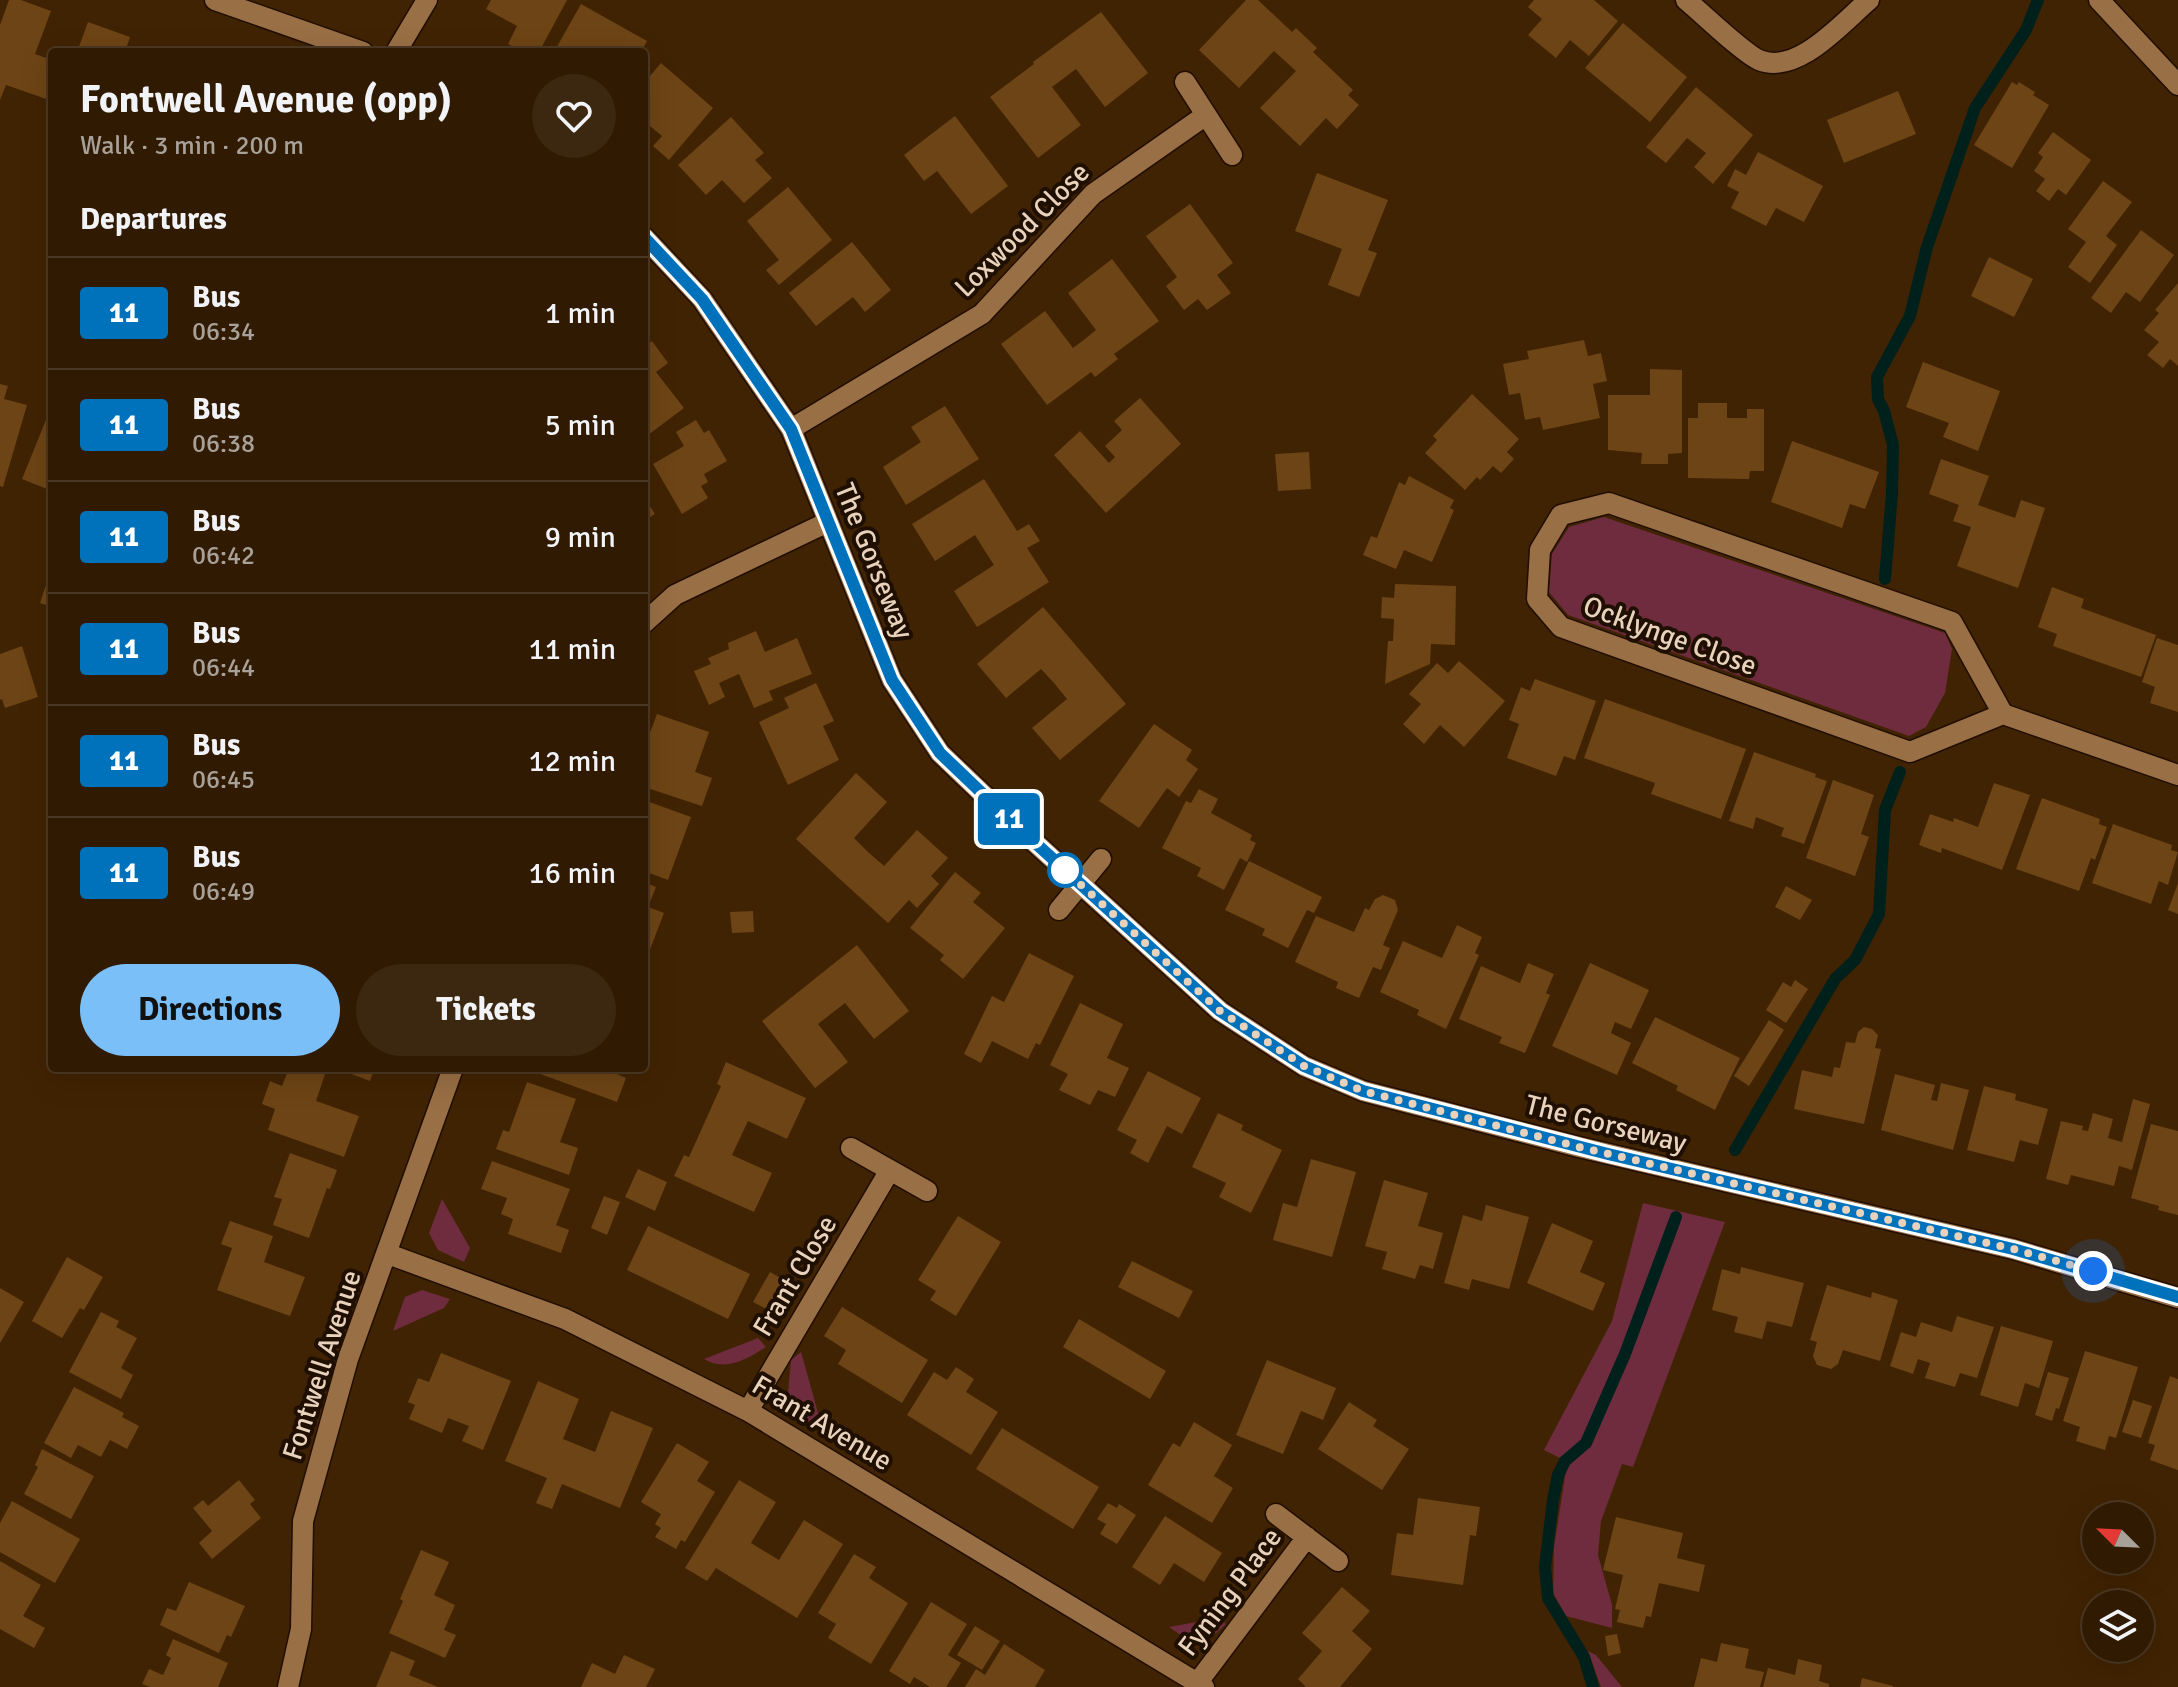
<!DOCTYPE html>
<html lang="en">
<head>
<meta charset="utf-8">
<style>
	:root { --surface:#301a02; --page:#3c2711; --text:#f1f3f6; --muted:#a8a199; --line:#4b3824; --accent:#7abff8 }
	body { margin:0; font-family:Signika,sans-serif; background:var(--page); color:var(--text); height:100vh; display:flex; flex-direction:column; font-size:30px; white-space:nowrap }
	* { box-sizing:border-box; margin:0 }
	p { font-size:26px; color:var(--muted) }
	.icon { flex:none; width:44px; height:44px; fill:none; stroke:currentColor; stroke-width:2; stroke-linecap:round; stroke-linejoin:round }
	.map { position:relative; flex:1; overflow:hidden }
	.sheet { position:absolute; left:48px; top:48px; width:600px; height:1024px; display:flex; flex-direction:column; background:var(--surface); border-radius:8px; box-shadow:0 8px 32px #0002,0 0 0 2px var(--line) }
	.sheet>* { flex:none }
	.badge { padding:0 16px; border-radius:6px; font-size:28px; line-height:52px }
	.needle { width:52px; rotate:294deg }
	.fabs { position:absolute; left:2082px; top:1502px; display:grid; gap:16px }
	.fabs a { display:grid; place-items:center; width:72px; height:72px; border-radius:50%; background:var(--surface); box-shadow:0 8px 32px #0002,0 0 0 2px var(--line); font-size:40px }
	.you { position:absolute; width:40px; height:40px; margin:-20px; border:6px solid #fff; border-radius:50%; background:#1a73e8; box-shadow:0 0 0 12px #1a73e833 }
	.map>.badge { position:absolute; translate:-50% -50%; box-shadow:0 0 0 4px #fff }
	h2 { padding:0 32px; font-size:30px; line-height:72px }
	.round { display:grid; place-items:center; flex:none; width:84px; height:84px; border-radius:42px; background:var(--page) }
	.headline { display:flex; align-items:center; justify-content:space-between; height:136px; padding:0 32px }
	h1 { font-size:38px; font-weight:700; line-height:60px }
	.primary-button { display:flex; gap:16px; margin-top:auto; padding:16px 32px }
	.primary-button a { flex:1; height:92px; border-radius:48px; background:var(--accent); color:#111; font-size:32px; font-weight:700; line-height:92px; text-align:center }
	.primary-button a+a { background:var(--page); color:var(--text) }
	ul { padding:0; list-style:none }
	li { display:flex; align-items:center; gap:24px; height:112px; padding:0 32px; border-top:2px solid var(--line) }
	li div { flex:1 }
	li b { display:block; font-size:30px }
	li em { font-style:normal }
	li .badge { min-width:88px; font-weight:700; text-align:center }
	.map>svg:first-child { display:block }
</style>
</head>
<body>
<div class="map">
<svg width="2178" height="1687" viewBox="0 0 2178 1687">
	<rect width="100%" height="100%" fill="#402302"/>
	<path fill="#6f2c3f" d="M1604 517 1945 633 1952 649 1945 693 1926 727 1909 736 1568 615 1549 592 1552 554 1569 527Z
		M442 1199 470 1248 464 1262 438 1250 429 1233Z
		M1643 1203 1725 1222 1633 1467 1622 1464 1601 1521 1598 1555 1612 1605V1628L1566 1616 1553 1593 1554 1547 1566 1470 1570 1463 1544 1450 1612 1321Z
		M422 1290 450 1299 444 1308 393 1331 405 1297Z
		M758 1338 766 1347C747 1359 726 1372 704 1359Z
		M801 1352 822 1427 801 1423 788 1393 791 1360Z
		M1218 1618 1226 1624 1213 1636 1194 1644 1169 1627Z
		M1588 1651 1596 1655 1622 1687H1601Z"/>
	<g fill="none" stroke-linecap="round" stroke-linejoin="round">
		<path stroke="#00201c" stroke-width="12" d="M1885 579 1892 493 1893 445 1884 411 1878 399 1877 377 1910 316 1927 247 1975 108 2026 30 2038 0
			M1735 1150 1835 979 1855 960 1879 914 1885 810 1900 772
			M1593 1687 1584 1657 1548 1598 1545 1567 1553 1500 1558 1475 1565 1461 1586 1443 1625 1354 1676 1217"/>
	</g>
	<path fill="#6d4415" d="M9 0H21L51 11 35 54 52 60V101L6 85 0 100V25Z
		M491 0H567L539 52H515L517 49 508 44 517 26 486 9Z
		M1246 0H1258L1292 32 1296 28 1317 48 1313 52 1353 90 1348 95 1359 105 1337 129 1326 118 1300 146 1260 108 1296 71 1274 51 1239 88 1199 50Z
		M1534 0H1594L1618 21 1589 56 1570 40 1556 58 1528 35 1542 19 1528 7Z
		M581 4 647 41 641 52H554Z
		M1101 12 1148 73 1105 107 1076 69 1052 87 1081 125 1038 158 990 97 1034 64 1033 62Z
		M88 22 130 37 125 52H77Z
		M1623 23 1687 77 1650 122 1585 68Z
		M661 63 713 108 669 160 653 146 662 136 644 121V83Z
		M2012 82 2017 85 2019 82 2035 92 2033 95 2049 105 2012 168 1974 145Z
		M1696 87 1753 135 1713 184 1694 167 1706 153 1687 138 1666 163 1646 147Z
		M1898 91 1916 134 1844 163 1827 120Z
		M955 116 1008 186 971 214 937 171 924 181 904 155Z
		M731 117 764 153 755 160 772 178 744 203 722 180 706 195 678 165Z
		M2053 132 2091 160 2066 195 2058 189 2049 201 2036 191 2045 179 2034 171 2043 157 2038 153Z
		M1758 152 1823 186 1804 222 1776 208 1766 226 1731 208 1739 192 1727 186 1735 169 1746 175Z
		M1317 173 1388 200 1368 250 1377 253 1359 297 1328 285 1342 249 1295 231Z
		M2103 181 2132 202 2106 236 2117 245 2090 283 2068 267 2086 242 2068 229Z
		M788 187 832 240 779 285 766 270 779 260 747 221Z
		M1190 204 1233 263 1217 275 1231 293 1207 310 1198 299 1184 310 1166 286 1177 277 1146 236Z
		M2141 230 2174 255 2140 302 2126 292 2111 313 2091 298Z
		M852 242 891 290 865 312 853 297 816 326 789 293Z
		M1989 257 2033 279 2014 317 1971 296Z
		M1112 259 1159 321 1114 354 1118 359 1095 377 1091 372 1047 405 1001 344 1045 311 1073 348 1085 339 1096 330 1068 293Z
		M2178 283V366L2170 359 2163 368 2147 355 2159 342 2144 330 2159 313 2155 310Z
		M1584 340 1588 356 1601 353 1607 381 1593 384 1600 418 1543 430 1540 417 1525 420 1520 393 1509 395 1503 364 1529 359 1527 351Z
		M652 341 668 363 656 372 684 408 644 438V347Z
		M1923 362 2000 391 1978 451 1943 437 1949 423 1906 407Z
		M1650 369 1682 370V453L1668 454V464H1641L1642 453 1608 450V395H1650Z
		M0 384 8 386 4 399 27 405 3 487 0 486Z
		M1472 394 1519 439 1507 452 1514 459 1501 473 1493 466 1480 480 1477 477 1465 490 1425 453 1437 440 1433 436Z
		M1140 398 1181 444 1106 513 1054 455 1080 431 1109 463 1115 457 1105 446 1122 430 1114 421Z
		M1698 403H1727V418H1747V409H1764V471H1750L1749 479 1688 478V418H1698Z
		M52 405V491L22 479Z
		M945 406 979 459 906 505 883 467 921 442 911 427Z
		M696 420 704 433 709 430 727 461 704 474 708 482 701 486 708 498 682 514 653 464 684 446 676 432Z
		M1792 441 1879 472 1865 509 1850 504 1842 528 1771 502Z
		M1309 452 1311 489 1278 491 1275 454Z
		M1941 459 1989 476 1978 505 2015 518 2021 500 2045 508 2018 588 1957 566 1971 527 1953 521 1959 505 1929 494Z
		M1409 476 1454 500 1450 508 1454 510 1432 562 1404 550 1396 569 1363 555 1371 536 1377 538 1399 482 1405 485Z
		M984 479 1017 531 1029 524 1040 541 1027 548 1049 582 977 627 954 591 994 565 985 551 975 535 935 561 912 524Z
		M644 497 655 514 644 521Z
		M51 570H52V607L40 603Z
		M1395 584 1456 586 1455 645 1431 644 1430 664 1385 684 1388 641H1393L1394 619 1381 618 1382 597 1394 598Z
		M2052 587 2084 599 2081 608 2156 635 2141 677 2053 646 2057 634 2038 627Z
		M1043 607 1126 704 1060 760 1032 728 1067 699 1054 683 1041 669 1006 698 977 664Z
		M756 631 765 652 797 638 812 674 769 691 773 700 754 708 739 674 719 683 725 697 709 705 694 671 711 664 708 658 729 649 728 643Z
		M2157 638 2178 645V712L2150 703 2155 687 2142 682Z
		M22 646 38 697 5 708 2 699 0 700V654Z
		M1459 661 1505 701 1464 747 1440 725 1424 744 1403 724 1421 704 1409 694 1437 663 1448 673Z
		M1535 679 1596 701 1575 760 1564 756 1556 776 1507 758 1519 724 1509 720 1521 687 1530 691Z
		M816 683 834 721 823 726 839 760 788 785 759 722 789 708 784 698Z
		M1605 699 1746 749 1721 819 1651 794 1655 783 1584 758Z
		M657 714 709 732 695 772 712 778 702 806 644 787V749Z
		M1154 724 1192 750 1186 760 1198 769 1179 797 1167 788 1139 828 1099 801Z
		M1754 752 1816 774 1815 777 1827 781 1804 844 1781 836 1784 828 1756 817 1753 829 1729 821Z
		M856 773 887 802 854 838 868 852 884 866 917 830 948 858 931 876 939 884 917 908 909 900 888 923 796 839Z
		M1833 780 1874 795 1861 834 1869 837 1855 876 1806 858Z
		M1994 783 2030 795 2002 870 1942 848 1941 853 1919 845 1930 814 1953 822 1954 818 1978 827Z
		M1199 789 1218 799 1211 813 1252 835 1250 840 1256 843 1247 862 1240 858 1224 890 1197 876 1201 868 1162 848 1186 801 1191 803Z
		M2042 798 2100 819 2099 824 2107 827 2095 860 2091 858 2079 891 2016 869Z
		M644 800 691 817 668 880 644 871Z
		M2113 824 2172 845 2171 850 2178 852 2168 885 2159 881 2151 904 2092 883Z
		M1249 861 1322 897 1314 913 1307 910 1288 948 1262 935 1265 929 1225 910Z
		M955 872 981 893 973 902 1005 928 963 979 940 960 944 955 910 928Z
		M644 882 656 887 648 907 664 913 644 965Z
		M2178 883V914L2168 910Z
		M1786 886 1812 900 1800 920 1775 907Z
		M1383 895 1395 900 1398 910 1383 945 1390 948 1381 970 1373 967 1359 998 1336 988 1338 982 1295 962 1316 916 1354 932 1365 908 1369 910 1375 899Z
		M753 911 754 932 732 933 730 912Z
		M1457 925 1482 937 1475 953 1479 955 1446 1029 1417 1015 1419 1010 1380 992 1403 941 1442 958Z
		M857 945 909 1011 874 1039 845 1003 818 1024 848 1062 815 1088 762 1021Z
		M1029 953 1074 976 1040 1045 1036 1043 1028 1059 992 1041 981 1063 964 1054 992 996 1004 1002Z
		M1528 963 1554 974 1546 993 1550 995 1525 1053 1499 1043 1502 1037 1459 1019 1481 966 1520 983Z
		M1590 963 1649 990 1631 1029 1615 1022 1611 1033 1631 1043 1617 1075 1552 1046Z
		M1795 980 1808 989 1786 1023 1766 1010 1783 982 1791 987Z
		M1080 1003 1123 1024 1107 1058 1129 1068 1115 1097 1098 1090 1090 1105 1059 1090 1068 1074 1050 1065Z
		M1655 1017 1740 1058 1715 1110 1676 1090 1678 1086 1632 1063Z
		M1769 1020 1784 1030 1749 1086 1734 1076Z
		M1864 1027 1872 1029 1878 1035 1875 1048 1881 1049 1864 1124 1794 1109 1802 1070 1832 1077 1834 1067 1840 1068 1846 1042 1855 1043 1858 1032Z
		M726 1062 806 1098 787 1139 748 1121 732 1155 772 1173 754 1212 674 1176 684 1155 689 1157 721 1086 717 1084Z
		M289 1068H327L316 1101 359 1116 344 1157 268 1130 275 1109 262 1104 270 1081 282 1086Z
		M336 1068H375L370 1081Z
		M524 1068H603L626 1078 617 1102Z
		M1148 1071 1201 1098 1182 1134 1167 1126 1148 1163 1130 1153 1137 1140 1117 1130Z
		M1895 1074 1935 1085 1931 1100 1937 1101 1941 1083 1969 1090 1953 1150 1881 1130Z
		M527 1082 576 1099 560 1142 578 1148 569 1175 496 1149 503 1130 509 1132Z
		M1984 1086 2016 1094 2015 1100 2048 1109 2038 1145 2020 1140 2014 1162 1967 1150Z
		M2133 1099 2150 1104 2132 1170 2119 1166 2114 1186 2071 1175 2068 1185 2046 1179 2061 1121 2083 1126 2082 1130 2088 1131 2093 1113 2113 1119 2108 1138 2122 1142Z
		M1218 1113 1243 1125 1241 1130 1282 1150 1251 1213 1219 1197 1226 1183 1192 1167Z
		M2151 1124 2178 1131V1215L2158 1210 2159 1206 2131 1198Z
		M290 1153 337 1170 330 1189 327 1188 309 1238 273 1225 282 1199 274 1197Z
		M1311 1159 1356 1172 1332 1257 1273 1240 1283 1203 1297 1207Z
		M492 1161 570 1189 556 1225 569 1230 561 1253 508 1234 513 1219 501 1214 507 1198 481 1189Z
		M638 1169 667 1182 655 1211 625 1197Z
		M1384 1180 1428 1193 1418 1226 1443 1233 1433 1269 1420 1265 1415 1279 1382 1269 1387 1252 1365 1246Z
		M604 1196 620 1202 607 1235 591 1228Z
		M1486 1205 1529 1217 1509 1289 1472 1279 1469 1290 1444 1283 1463 1215 1482 1221Z
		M958 1216 1001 1242 956 1316 930 1300 936 1291 918 1280Z
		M230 1221 273 1236 264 1262 305 1277 290 1316 217 1290 232 1248 221 1244Z
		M1552 1223 1593 1241 1580 1272 1605 1283 1593 1311 1527 1283Z
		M648 1226 750 1274 728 1319 627 1270Z
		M67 1257 103 1277 84 1310 80 1308 62 1338 32 1321Z
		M1132 1261 1193 1291 1179 1318 1118 1287Z
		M1741 1267 1804 1283 1792 1327 1767 1321 1762 1339 1734 1332 1738 1317 1712 1310 1722 1269 1740 1274Z
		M770 1272 786 1281 770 1311 753 1302Z
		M1827 1285 1871 1298 1872 1292 1898 1300 1880 1361 1843 1350 1838 1364 1831 1369 1817 1365 1813 1356 1817 1342 1810 1340Z
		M0 1288 24 1302 0 1343Z
		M842 1307 928 1360 902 1403 838 1364 846 1350 824 1336Z
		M101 1312 119 1321 116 1327 137 1338 121 1368 133 1375 121 1399 69 1372Z
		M1957 1316 1994 1327 1977 1378 1960 1373 1955 1387 1925 1378 1930 1363 1918 1359 1913 1374 1890 1366 1901 1332 1916 1337 1921 1322 1952 1332Z
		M1079 1319 1166 1371 1150 1399 1063 1347Z
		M2001 1326 2053 1341 2039 1388 2025 1383 2018 1407 1980 1395Z
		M2085 1351 2138 1367 2116 1438 2109 1436 2105 1450 2076 1441 2080 1427 2063 1421Z
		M441 1353 511 1381 483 1450 462 1441 469 1426 448 1418 442 1433 409 1419 415 1405 408 1402 418 1378 429 1382Z
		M1267 1360 1336 1388 1323 1420 1301 1411 1283 1454 1236 1435Z
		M956 1367 974 1379 966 1392 998 1412 971 1455 907 1415 934 1372 947 1380Z
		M2048 1372 2069 1378 2059 1409 2056 1408 2052 1421 2035 1415Z
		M2170 1376 2178 1379V1470L2150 1460 2155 1445 2148 1443Z
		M538 1381 579 1399 563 1439 595 1452 611 1411 653 1428 620 1508 562 1484 552 1509 536 1503 547 1478 505 1461Z
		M74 1387 124 1413 122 1417 139 1426 127 1449 110 1440 101 1457 78 1445 71 1458 44 1443Z
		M2133 1400 2152 1406 2141 1438 2122 1432Z
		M1349 1402 1377 1420 1373 1426 1409 1449 1382 1490 1318 1449Z
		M1194 1422 1232 1445 1214 1476 1233 1488 1212 1523 1148 1485 1173 1443 1180 1447Z
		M1002 1428 1099 1487 1073 1529 976 1469Z
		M677 1443 709 1462 697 1481 715 1492 685 1542 681 1540 676 1549 655 1537 661 1528 655 1524 661 1514 641 1502Z
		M42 1449 94 1476 71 1519 24 1494 38 1467 35 1465Z
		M239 1480 255 1500 250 1504 261 1518 212 1559 199 1543 212 1531 193 1508 203 1500 208 1506Z
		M739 1480 776 1502 751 1543 779 1560 804 1520 843 1544 797 1618 716 1568 707 1581 685 1568Z
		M1418 1498 1480 1507 1476 1536 1470 1535 1463 1585 1391 1575 1397 1533 1413 1535Z
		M12 1501 80 1539 55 1583 0 1552V1523Z
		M1108 1503 1117 1508 1119 1504 1136 1515 1117 1544 1100 1534 1106 1524 1097 1519Z
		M1165 1516 1222 1553 1204 1582 1174 1563 1160 1585 1132 1567Z
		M1616 1517 1683 1533 1677 1558 1705 1565 1699 1592 1659 1583 1651 1617 1646 1616 1643 1628 1617 1622 1620 1610 1615 1609 1623 1575 1603 1570Z
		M421 1550 449 1562 434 1595 455 1605 444 1630 456 1635 445 1658 389 1633 403 1601 400 1599Z
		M854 1554 876 1567 869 1578 908 1603 871 1664 828 1638 836 1624 818 1613Z
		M0 1561 41 1585 23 1616 45 1628 34 1648 0 1629Z
		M189 1582 245 1606 231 1637 227 1635 219 1653 160 1625 167 1608 176 1611Z
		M1342 1587 1370 1611 1352 1631 1372 1649 1340 1687H1306L1298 1679 1322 1651 1302 1633Z
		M931 1602 967 1624 948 1655 961 1663 946 1687H930L914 1677 910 1684 889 1671Z
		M975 1626 1000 1641 982 1670 957 1655Z
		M1617 1634 1621 1653 1608 1656 1605 1636Z
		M173 1639 228 1663 218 1687H150L142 1684 149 1669 163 1675 171 1658 166 1655Z
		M1721 1643 1749 1649 1745 1668 1764 1672 1760 1687H1694L1701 1658 1717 1662Z
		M1004 1644 1045 1670 1035 1687H965L976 1669 985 1675Z
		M391 1651 415 1661 409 1675 438 1687H376Z
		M624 1655 655 1669 646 1687H581L592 1663 615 1674Z
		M1798 1659 1822 1665 1819 1681 1829 1684V1687H1763L1768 1668 1795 1675Z
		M1862 1678 1893 1686V1687H1860Z"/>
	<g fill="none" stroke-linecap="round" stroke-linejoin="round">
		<g stroke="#210e00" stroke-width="23">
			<path id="minor" d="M215 0 363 52
				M1686 0C1702 13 1743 53 1759 60 1797 76 1842 23 1869 0
				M2099 0 2178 85
				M396 52 427 0
				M1185 82 1232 155
				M644 237 702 299 791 429 892 680 940 753 1010 820 1220 1011 1304 1066 1363 1091 1579 1147 2013 1249 2178 1298
				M791 429 982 314 1093 194 1206 115
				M644 623 675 595 828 522
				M2003 714 1910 752 1561 627 1537 599 1540 550 1561 515 1609 503 1952 622 2003 714 2178 775
				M1059 910 1101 859
				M851 1148 927 1191
				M388 1254 565 1319 748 1411 1204 1687
				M748 1411 890 1170
				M1276 1514 1338 1561
				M1198 1682 1307 1537
				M288 1687 301 1629 303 1521 348 1359 453 1068"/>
		</g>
		<use href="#minor" stroke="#996f45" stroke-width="20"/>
	</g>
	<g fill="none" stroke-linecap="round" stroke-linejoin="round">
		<g stroke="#fff" stroke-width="18">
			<path id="line" d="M644 237 702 299 791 429 892 680 940 753 1010 820 1220 1011 1304 1066 1363 1091 1608 1154 2013 1249 2178 1297"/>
		</g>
		<use href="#line" stroke="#0072bc" stroke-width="12"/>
		<path stroke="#e9d2bc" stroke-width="8" stroke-dasharray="0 14.4" d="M1065 870 1057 863 1220 1011 1304 1066 1363 1091 1579 1147 2013 1249 2093 1271"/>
	</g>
	<circle fill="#fff" stroke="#0072bc" stroke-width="4" cx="1065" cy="870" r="16"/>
	<g text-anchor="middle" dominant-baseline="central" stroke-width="8" stroke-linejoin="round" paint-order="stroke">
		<g font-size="28" fill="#e9d2bc" stroke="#1f0f01">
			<text transform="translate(1022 230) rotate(-45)">Loxwood Close</text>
			<text transform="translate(874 561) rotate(68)">The Gorseway</text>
			<text transform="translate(1670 636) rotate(20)">Ocklynge Close</text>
			<text transform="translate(1606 1124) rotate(14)">The Gorseway</text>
			<text transform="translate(795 1276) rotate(-59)">Frant Close</text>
			<text transform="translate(322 1365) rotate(-72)">Fontwell Avenue</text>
			<text transform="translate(822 1423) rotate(31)">Frant Avenue</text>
			<text transform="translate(1230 1592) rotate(-53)">Fyning Place</text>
		</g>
	</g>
</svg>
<div class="fabs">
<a><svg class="needle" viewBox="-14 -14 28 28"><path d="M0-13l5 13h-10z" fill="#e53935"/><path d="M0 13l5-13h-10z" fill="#a8a199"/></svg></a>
<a><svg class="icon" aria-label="layers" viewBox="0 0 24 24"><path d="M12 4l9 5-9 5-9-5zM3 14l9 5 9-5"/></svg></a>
</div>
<div class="you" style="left:2093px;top:1271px"></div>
<b class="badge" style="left:1009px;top:819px;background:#0072bc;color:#fff">11</b>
<section class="sheet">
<div class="headline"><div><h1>Fontwell Avenue (opp)</h1><p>Walk · 3 min · 200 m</p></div><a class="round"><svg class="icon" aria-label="heart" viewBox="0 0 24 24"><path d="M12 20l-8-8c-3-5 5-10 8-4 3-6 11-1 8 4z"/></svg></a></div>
<h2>Departures</h2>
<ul>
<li><span class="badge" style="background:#0072bc;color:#fff">11</span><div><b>Bus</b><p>06:34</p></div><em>1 min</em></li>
<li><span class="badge" style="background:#0072bc;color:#fff">11</span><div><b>Bus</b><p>06:38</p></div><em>5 min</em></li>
<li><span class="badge" style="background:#0072bc;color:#fff">11</span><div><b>Bus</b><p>06:42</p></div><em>9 min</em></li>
<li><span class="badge" style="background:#0072bc;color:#fff">11</span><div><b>Bus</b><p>06:44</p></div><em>11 min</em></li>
<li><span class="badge" style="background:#0072bc;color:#fff">11</span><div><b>Bus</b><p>06:45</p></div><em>12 min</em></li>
<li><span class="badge" style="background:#0072bc;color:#fff">11</span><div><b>Bus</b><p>06:49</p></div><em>16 min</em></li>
</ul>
<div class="primary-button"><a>Directions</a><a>Tickets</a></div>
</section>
</div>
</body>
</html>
